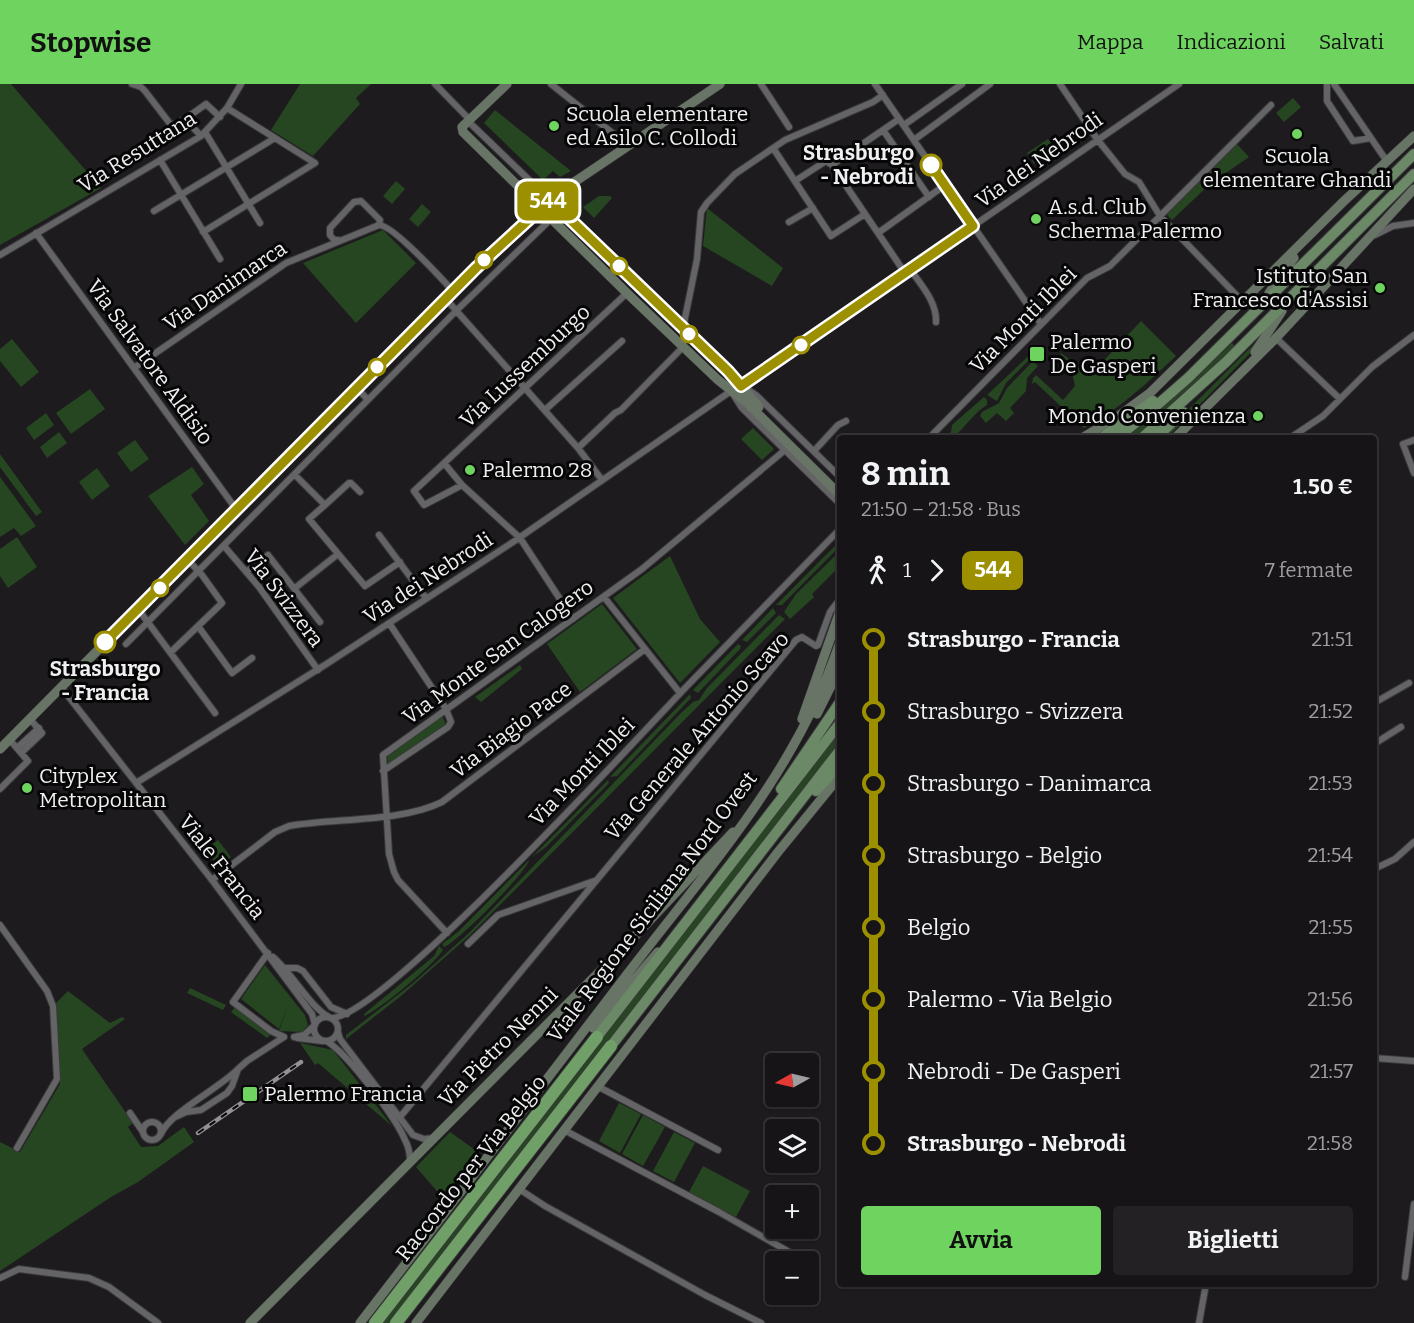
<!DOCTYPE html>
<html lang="it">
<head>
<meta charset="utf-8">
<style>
	:root { --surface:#161416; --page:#232123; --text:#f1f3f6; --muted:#9e9ea1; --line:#353335; --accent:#6fd35f }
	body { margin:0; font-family:Bitter,serif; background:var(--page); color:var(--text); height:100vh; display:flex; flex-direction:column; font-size:22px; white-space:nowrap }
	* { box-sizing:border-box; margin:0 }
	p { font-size:20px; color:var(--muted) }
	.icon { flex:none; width:33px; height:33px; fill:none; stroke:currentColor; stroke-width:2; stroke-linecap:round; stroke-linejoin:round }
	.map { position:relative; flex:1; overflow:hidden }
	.details { position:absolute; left:837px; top:351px; width:540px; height:852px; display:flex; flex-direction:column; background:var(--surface); border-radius:6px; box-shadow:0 2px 4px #0004,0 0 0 2px var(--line) }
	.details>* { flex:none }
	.badge { padding:0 12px; border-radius:9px; font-size:21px; line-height:39px }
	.needle { width:39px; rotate:262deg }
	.controls { position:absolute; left:765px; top:969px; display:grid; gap:12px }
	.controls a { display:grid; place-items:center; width:54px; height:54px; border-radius:6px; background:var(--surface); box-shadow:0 2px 4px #0004,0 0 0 2px var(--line); font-size:30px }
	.map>.badge { position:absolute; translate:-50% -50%; box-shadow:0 0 0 3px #fff }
	.legs { display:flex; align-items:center; gap:9px; height:66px; padding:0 24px; font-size:20px }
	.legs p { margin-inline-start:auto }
	.head { display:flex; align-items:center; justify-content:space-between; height:102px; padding:0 24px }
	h1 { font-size:33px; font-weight:700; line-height:45px }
	.action { display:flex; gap:12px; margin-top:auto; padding:12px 24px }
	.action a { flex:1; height:69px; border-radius:6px; background:var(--accent); color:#111; font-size:24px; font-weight:700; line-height:69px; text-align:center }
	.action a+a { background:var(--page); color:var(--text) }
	ul { padding:0 24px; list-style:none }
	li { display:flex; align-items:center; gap:21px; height:72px; font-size:22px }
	li i { display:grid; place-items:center; width:9px; height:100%; margin:0 8px; background:currentColor }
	li i::after { content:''; width:15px; height:15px; margin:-8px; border:4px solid; border-radius:50%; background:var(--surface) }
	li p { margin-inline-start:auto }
	li:first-child i { background:linear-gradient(#0000 50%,currentColor 0) }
	li:last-child i { background:linear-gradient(currentColor 50%,#0000 0) }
	header { display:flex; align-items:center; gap:36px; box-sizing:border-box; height:84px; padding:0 30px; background:var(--accent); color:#111 }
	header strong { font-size:28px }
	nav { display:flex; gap:33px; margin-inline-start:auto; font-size:21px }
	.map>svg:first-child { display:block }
</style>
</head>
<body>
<header>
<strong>Stopwise</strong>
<nav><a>Mappa</a><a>Indicazioni</a><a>Salvati</a></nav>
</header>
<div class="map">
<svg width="1414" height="1239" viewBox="0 0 1414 1239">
	<rect width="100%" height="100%" fill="#1d1b1e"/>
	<path fill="#264621" d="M0 0H11L101 104 0 161Z
		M300 0H371L356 14 360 20 313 72 271 46Z
		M1293 14 1301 23 1284 38 1276 29Z
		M495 26 571 87 560 93 553 87 543 96 484 39Z
		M1048 55 1055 65 1034 80 1027 69Z
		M1236 59 1249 73 1210 100 1172 136 1167 131 1169 127Z
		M396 97 405 105 392 120 383 112Z
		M599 112H610L612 114 594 134 583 123Z
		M422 120 431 128 418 143 409 135Z
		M707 124 783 184 772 202 703 162Z
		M383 146 416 179 356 239 303 179Z
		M1141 237 1176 272C1147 299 1120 325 1084 344L1035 298 1032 300 1033 294 1036 291 1063 316 1075 302 1071 285 1060 270 1061 269 1091 290Z
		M12 255 39 288 21 303 0 277V265Z
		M1258 256V261L1167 354H1160Z
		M1232 259 1235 262 1157 336 1134 354H1126L1178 310Z
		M1035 266 1039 270 1033 272 1006 299 997 317 987 311Z
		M1033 277 1038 282 1027 294 1026 307 1010 324 1014 329 1006 337 997 329 986 339 980 332 982 328 999 319 1007 304Z
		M90 305 105 325 71 350 56 329Z
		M984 313 987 316V321C976 327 964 344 953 354H944L951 348 952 341Z
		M46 329 54 341 34 356 26 344Z
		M753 344 774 365 762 376 741 355Z
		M59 348 67 359 47 374 40 363Z
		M135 356 149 375 131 388 117 369Z
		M0 370 42 428 36 432 0 383Z
		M192 383 204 400 191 411 209 437 185 461 148 412Z
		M97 384 110 402 92 416 79 398Z
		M0 393 36 442 21 452 14 444 0 453Z
		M17 453 37 483 8 504 0 492V465Z
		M840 457V462L782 521H776Z
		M840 467V482L812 510 814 513 790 535 784 528 796 510Z
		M670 472 700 535 720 558 680 599 613 514Z
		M602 520 637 565 580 608 547 560Z
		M773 524 776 529 747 558 742 556Z
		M779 531 785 535 469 852 401 912 346 955V951L413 899 470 848 682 628 693 618 699 616 707 604Z
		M738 560 741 562 740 565 698 609 693 606Z
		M520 581 522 585 481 618 475 613Z
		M690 610 691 614 617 692 610 693Z
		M442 632 446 640 388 681 387 671Z
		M840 648V658L391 1239H382Z
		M608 696 609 699 546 763 532 773Z
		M218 756 231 773 219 783 205 766Z
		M529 776C528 787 456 860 444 863L442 860 459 847Z
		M439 862 443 866C432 883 382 923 365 932L364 930 434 872Z
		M265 881 305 931 308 941 302 948 279 947 289 919 279 945 241 915Z
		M190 904 226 921 223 926 187 909Z
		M68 907 110 939 122 933 125 935 82 965 133 1039 128 1043 141 1063 158 1062 184 1043 194 1058 138 1098 111 1113 0 1187V1058L20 1068 60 1000 56 919Z
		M235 923 271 950 267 954 231 928Z
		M300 959 333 966 392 1042 318 979 315 981Z
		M619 1019 641 1030 620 1069 599 1057Z
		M643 1031 665 1043 643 1082 622 1070Z
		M450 1048 478 1068 443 1114 416 1083Z
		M674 1048 695 1059 674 1098 653 1087Z
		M703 1082 750 1107 736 1133 689 1108Z"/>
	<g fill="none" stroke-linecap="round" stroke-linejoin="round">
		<g stroke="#3a393b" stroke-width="8">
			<path id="street" d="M132 0 141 3 145 7 171 41 176 40 185 35
				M551 0 620 55 625 63
				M761 0 789 43
				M875 0 1041 240
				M1060 0 1097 55 1125 90 1139 98 1160 132 1243 218
				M1327 0V17L1353 57 1371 54
				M1334 0 1386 76
				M904 41 962 0
				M883 46 929 113
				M205 48 260 139
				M201 52 185 35 206 20 220 33
				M914 56 990 0
				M775 67 831 152 865 130
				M160 76 220 175
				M832 81 899 35
				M795 97 826 77 832 81 905 189
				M154 127 275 54
				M789 138 813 124
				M203 148 315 79 227 24
				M36 149 236 425
				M878 149 945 101
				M1375 151 1393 142 1414 139
				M338 156H334L330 151V144L354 118 361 117 380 136 379 141
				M0 171 201 52 227 24 241 0
				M910 185C921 201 937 218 936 238
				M445 214 578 364 602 396
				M683 244 697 175 701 128 707 119 735 90 785 56 873 18 883 11
				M1276 254 1340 315
				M134 284 286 179 379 141C393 141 441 194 453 207
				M741 302 1179 0
				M357 304 368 316
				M747 305 756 311 840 393
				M545 326 622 257
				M929 354 1087 194 1110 182 1271 21
				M1290 354 1323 332 1372 283 1414 251
				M1414 356 1403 360 1414 389
				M578 364 615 329 621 326 683 263
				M814 367 838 341 846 337
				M444 379 462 401
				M295 391 325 421 309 435 365 502 400 478
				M325 421 349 399H351L360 408
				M379 451 426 514
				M224 462 259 503 318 586
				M246 488 268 471 320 538
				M295 504 338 470
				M604 513 680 609
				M138 525 215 629
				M573 535 520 454 462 401 424 421 414 407 627 209
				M198 542 232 589 252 574
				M126 560 457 226 551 135 550 116 471 40 469 35 435 0
				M171 568 222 519 202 491 188 476
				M61 603 212 796 312 930 315 941 304 951 294 953
				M1374 619 1409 599
				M1374 660 1401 643
				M17 664 39 644
				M21 669 42 649 30 635
				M383 687 448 643 451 638 446 625 389 539
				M136 699 328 579 513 458 731 307 742 324 840 420
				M0 705 28 677 9 655
				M1374 785 1395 775 1414 758
				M212 796 275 748 289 742C335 734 402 738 442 718L645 565
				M0 841 47 907 53 922 57 995 17 1064
				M447 849 398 796 394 788 389 770 383 671 642 485 785 366
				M468 860 498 831 594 797
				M268 869 233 918 271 947 284 953
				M273 873C292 889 310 923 329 933
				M286 884H297L303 887 331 923 347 930
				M314 945a12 12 0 1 1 24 0a12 12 0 1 1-24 0Z
				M332 934C385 931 637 654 688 601 738 549 789 497 840 445
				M338 948 340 955 413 1051 424 1055 434 1054
				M297 954 322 957
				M328 958C348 971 395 1032 405 1056 409 1063 410 1070 410 1078
				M1374 974 1414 977
				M238 985 247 977 284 953
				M599 1003 718 1066
				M130 1029 143 1048
				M400 1033 796 556 802 553 816 562 818 561 830 528 840 515
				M143 1047a9 9 0 1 1 18 0a9 9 0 1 1-18 0Z
				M564 1046 719 1128 791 1169
				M161 1050C169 1029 220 1004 238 985L232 1002 227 1009 201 1026 186 1028 175 1033
				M519 1105 545 1122 705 1211 761 1239
				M1405 1193 1414 1120
				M0 1194 19 1185 89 1194 109 1203 158 1239
				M1199 1239 1206 1200"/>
		</g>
		<g stroke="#3a393b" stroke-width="10">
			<path id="secondary" d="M507 0 462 43 463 48 632 214 718 296 747 319 840 411
				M550 116 728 287 759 323
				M1269 209 1294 174
				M1255 268 1282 227
				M1082 354 1120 331 1150 309 1343 118 1414 52
				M1175 354 1276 254 1414 105
				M817 630 840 584
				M802 635 840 527
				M0 665 501 159 567 103 720 0
				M593 944 658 868
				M250 1239 637 850 733 748
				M360 1239C449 1124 537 1008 625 893 708 784 795 691 840 558
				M416 1239 778 768 840 692"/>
		</g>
		<g stroke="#3a393b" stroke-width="12">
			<path id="primary" d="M1101 354 1153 317
				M1117 354 1156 322 1188 294 1414 70
				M1142 354 1226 278 1414 90
				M1156 354 1183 328
				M781 705 840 618
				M816 707 840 680
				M597 953 840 639
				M611 962 840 666"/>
		</g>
		<g stroke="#3a393b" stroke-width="14">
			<path id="highway" d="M375 1239 597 953
				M396 1239 611 962"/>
		</g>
		<use href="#street" stroke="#646365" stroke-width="6"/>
		<use href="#secondary" stroke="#687566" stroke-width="9"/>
		<use href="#primary" stroke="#6b8867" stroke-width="10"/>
		<use href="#highway" stroke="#70a068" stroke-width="12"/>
		<g stroke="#929193" stroke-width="4.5">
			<path id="rail" d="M198 1049 301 978"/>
		</g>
		<use href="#rail" stroke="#070607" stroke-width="2" stroke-dasharray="7" stroke-linecap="butt"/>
	</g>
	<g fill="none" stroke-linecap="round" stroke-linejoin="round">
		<g stroke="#fff" stroke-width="14">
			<path id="line-1" d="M105 558 476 184 550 116 728 287 741 302 973 142 931 81"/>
		</g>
		<use href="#line-1" stroke="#9c8f00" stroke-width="9"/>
	</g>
	<g fill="#6fd35f" stroke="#070607" stroke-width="2">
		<circle cx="554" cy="42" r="6"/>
		<circle cx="1297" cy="50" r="6"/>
		<circle cx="1036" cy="135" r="6"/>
		<circle cx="1380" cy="204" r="6"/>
		<rect x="1029" y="262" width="16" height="16" rx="3"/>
		<circle cx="1258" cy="332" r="6"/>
		<circle cx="470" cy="386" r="6"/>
		<circle cx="27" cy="704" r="6"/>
		<rect x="242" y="1002" width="16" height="16" rx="3"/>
	</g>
	<g fill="#fff" stroke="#9c8f00" stroke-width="3">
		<circle cx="931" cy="81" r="10"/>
		<circle cx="484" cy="176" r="8"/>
		<circle cx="619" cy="182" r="8"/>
		<circle cx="689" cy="250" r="8"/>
		<circle cx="801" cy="261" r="8"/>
		<circle cx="377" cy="283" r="8"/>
		<circle cx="160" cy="504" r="8"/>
		<circle cx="105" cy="558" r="10"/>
	</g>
	<g text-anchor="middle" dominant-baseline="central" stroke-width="6" stroke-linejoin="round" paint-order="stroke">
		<g font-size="21" fill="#efeef0" stroke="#070607" text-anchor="start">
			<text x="566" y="30">Scuola elementare<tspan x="566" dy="24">ed Asilo C. Collodi</tspan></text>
			<text x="1297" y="72" text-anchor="middle">Scuola<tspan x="1297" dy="24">elementare Ghandi</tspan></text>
			<text x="1048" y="123">A.s.d. Club<tspan x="1048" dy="24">Scherma Palermo</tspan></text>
			<text x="1368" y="192" text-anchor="end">Istituto San<tspan x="1368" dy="24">Francesco d'Assisi</tspan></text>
			<text x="1050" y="258">Palermo<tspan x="1050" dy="24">De Gasperi</tspan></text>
			<text x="1246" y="332" text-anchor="end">Mondo Convenienza</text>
			<text x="482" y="386">Palermo 28</text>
			<text x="39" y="692">Cityplex<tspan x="39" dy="24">Metropolitan</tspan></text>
			<text x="264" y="1010">Palermo Francia</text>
		</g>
		<g font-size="21" fill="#efeef0" stroke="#070607">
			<text transform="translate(137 68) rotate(-32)">Via Resuttana</text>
			<text transform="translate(1039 76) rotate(-35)">Via dei Nebrodi</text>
			<text transform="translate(225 202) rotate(-34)">Via Danimarca</text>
			<text transform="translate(1023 236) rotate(-45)">Via Monti Iblei</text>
			<text transform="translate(150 278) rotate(54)">Via Salvatore Aldisio</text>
			<text transform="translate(525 282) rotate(-43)">Via Lussemburgo</text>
			<text transform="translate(428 494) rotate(-33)">Via dei Nebrodi</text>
			<text transform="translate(284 514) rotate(53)">Via Svizzera</text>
			<text transform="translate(498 568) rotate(-36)">Via Monte San Calogero</text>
			<text transform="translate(511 646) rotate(-37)">Via Biagio Pace</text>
			<text transform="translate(697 652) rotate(-49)">Via Generale Antonio Scavo</text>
			<text transform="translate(582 688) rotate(-46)">Via Monti Iblei</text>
			<text transform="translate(222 783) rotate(52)">Viale Francia</text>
			<text transform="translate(652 823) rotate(-53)">Viale Regione Siciliana Nord Ovest</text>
			<text transform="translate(498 963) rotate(-45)">Via Pietro Nenni</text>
			<text transform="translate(471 1084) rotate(-52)">Raccordo per Via Belgio</text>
		</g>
		<g font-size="21" font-weight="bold" fill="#efeef0" stroke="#070607" text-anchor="end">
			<text x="914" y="69">Strasburgo<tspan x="914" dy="24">- Nebrodi</tspan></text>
			<text x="105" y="585" text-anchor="middle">Strasburgo<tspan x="105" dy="24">- Francia</tspan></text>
		</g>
	</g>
</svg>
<div class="controls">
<a><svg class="needle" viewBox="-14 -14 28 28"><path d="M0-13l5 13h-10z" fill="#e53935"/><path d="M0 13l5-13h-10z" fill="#9e9ea1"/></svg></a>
<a><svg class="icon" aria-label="layers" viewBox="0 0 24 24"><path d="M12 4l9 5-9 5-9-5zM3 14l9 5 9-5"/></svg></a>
<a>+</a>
<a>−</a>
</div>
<b class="badge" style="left:548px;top:117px;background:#9c8f00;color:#fff">544</b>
<section class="details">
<div class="head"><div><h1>8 min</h1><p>21:50 – 21:58 · Bus</p></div><b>1.50 €</b></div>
<div class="legs"><svg class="icon" aria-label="walk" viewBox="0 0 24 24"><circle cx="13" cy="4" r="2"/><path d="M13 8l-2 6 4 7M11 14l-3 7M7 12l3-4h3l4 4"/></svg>1<svg class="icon" aria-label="forward" viewBox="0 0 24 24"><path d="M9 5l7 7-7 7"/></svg><b class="badge" style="background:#9c8f00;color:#fff">544</b><p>7 fermate</p></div>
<ul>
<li><i style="color:#9c8f00"></i><b>Strasburgo - Francia</b><p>21:51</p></li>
<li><i style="color:#9c8f00"></i><span>Strasburgo - Svizzera</span><p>21:52</p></li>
<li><i style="color:#9c8f00"></i><span>Strasburgo - Danimarca</span><p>21:53</p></li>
<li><i style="color:#9c8f00"></i><span>Strasburgo - Belgio</span><p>21:54</p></li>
<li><i style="color:#9c8f00"></i><span>Belgio</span><p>21:55</p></li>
<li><i style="color:#9c8f00"></i><span>Palermo - Via Belgio</span><p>21:56</p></li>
<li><i style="color:#9c8f00"></i><span>Nebrodi - De Gasperi</span><p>21:57</p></li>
<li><i style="color:#9c8f00"></i><b>Strasburgo - Nebrodi</b><p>21:58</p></li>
</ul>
<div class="action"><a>Avvia</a><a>Biglietti</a></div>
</section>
</div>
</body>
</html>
